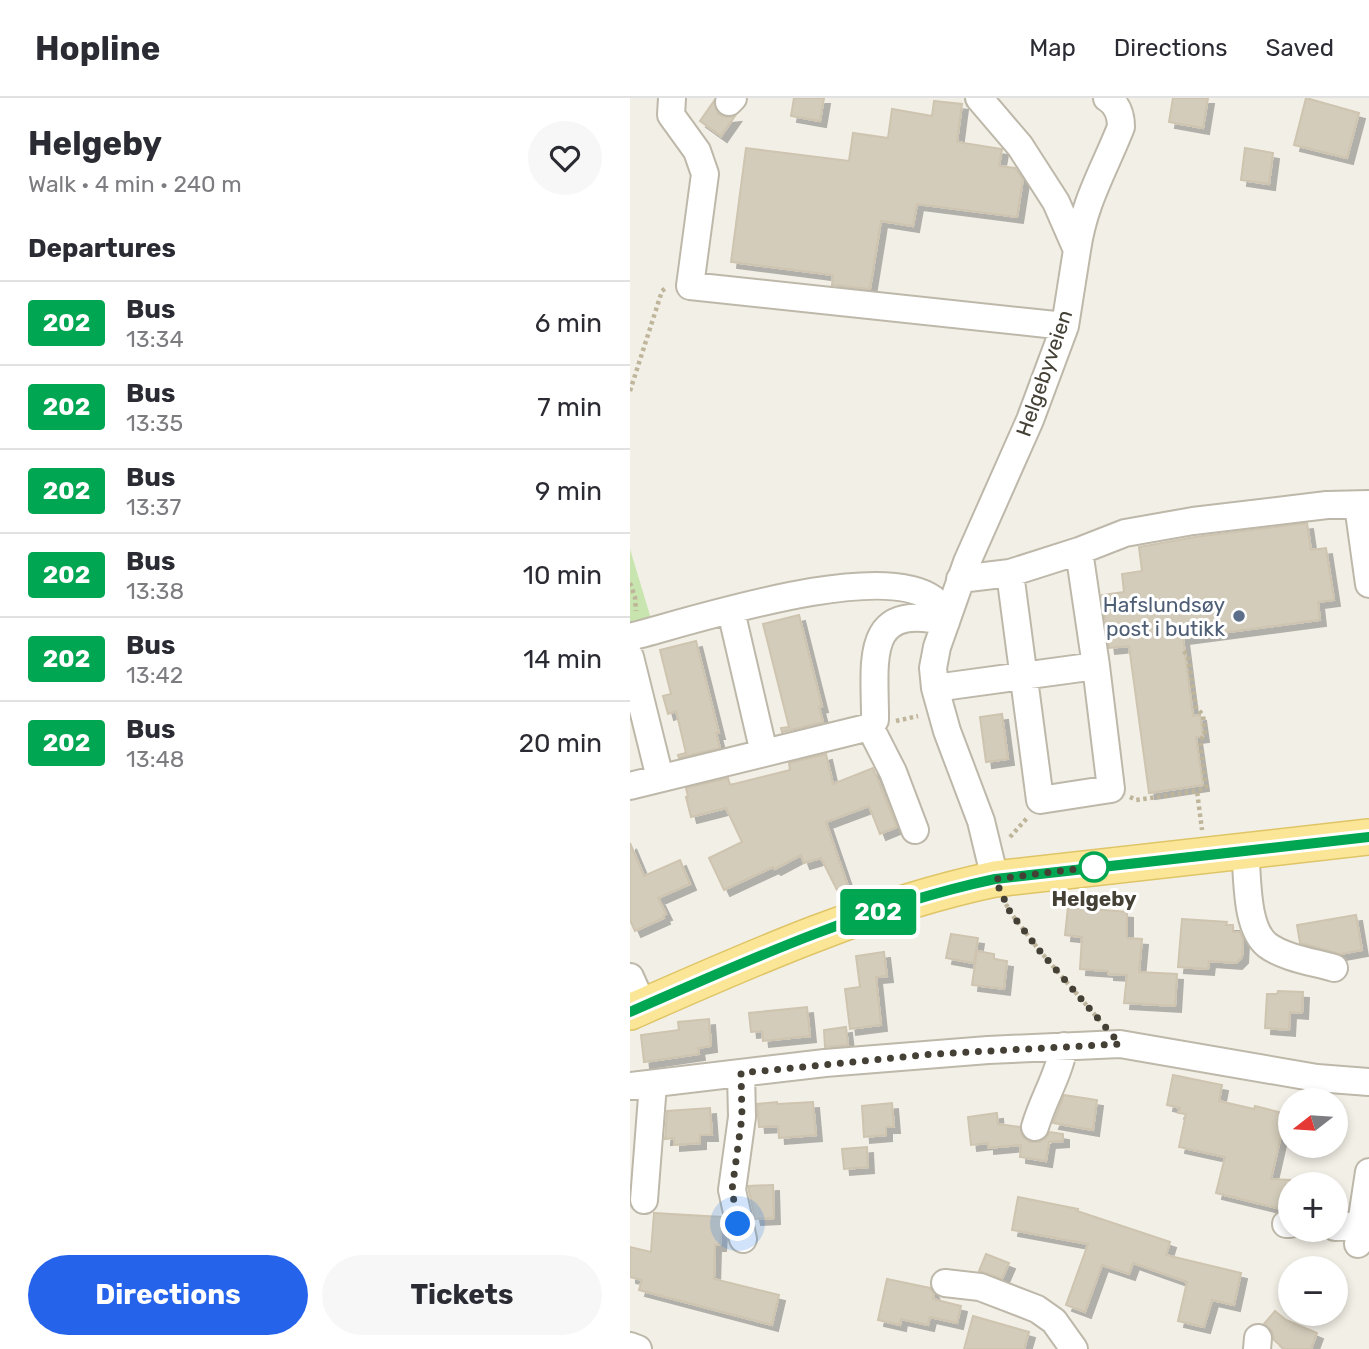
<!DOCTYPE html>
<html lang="en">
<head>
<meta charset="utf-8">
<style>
	:root { --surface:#fff; --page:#f7f7f7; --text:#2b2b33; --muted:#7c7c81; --line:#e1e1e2; --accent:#2563eb }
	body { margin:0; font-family:Rubik,sans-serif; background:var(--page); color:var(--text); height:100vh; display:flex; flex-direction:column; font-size:26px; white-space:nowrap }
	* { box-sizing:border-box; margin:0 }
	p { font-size:23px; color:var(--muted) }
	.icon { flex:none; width:38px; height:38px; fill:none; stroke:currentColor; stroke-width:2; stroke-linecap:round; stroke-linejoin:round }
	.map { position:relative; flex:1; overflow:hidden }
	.panel { display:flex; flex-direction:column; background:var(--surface); width:630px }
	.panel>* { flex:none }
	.badge { padding:0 14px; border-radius:5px; font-size:24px; line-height:46px }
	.needle { width:46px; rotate:253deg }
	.controls { position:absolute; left:648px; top:990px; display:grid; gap:14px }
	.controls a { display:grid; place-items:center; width:70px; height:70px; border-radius:50%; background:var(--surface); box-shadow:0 4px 10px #0003; font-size:35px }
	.you { position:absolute; width:35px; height:35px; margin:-18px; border:5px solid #fff; border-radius:50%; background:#1a73e8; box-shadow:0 0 0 10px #1a73e833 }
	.map>.badge { position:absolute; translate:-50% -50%; box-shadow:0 0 0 4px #fff }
	h2 { padding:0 28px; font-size:26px; line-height:63px }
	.round { display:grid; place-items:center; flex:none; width:74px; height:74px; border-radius:37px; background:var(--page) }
	.summary { display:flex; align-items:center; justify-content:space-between; height:119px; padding:0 28px }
	h1 { font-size:33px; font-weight:700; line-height:52px }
	.action { display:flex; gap:14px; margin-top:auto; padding:14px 28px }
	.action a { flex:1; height:80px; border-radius:42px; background:var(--accent); color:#fff; font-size:28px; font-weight:700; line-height:80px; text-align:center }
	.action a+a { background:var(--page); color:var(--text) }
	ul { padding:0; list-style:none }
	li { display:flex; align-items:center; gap:21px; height:84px; padding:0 28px; border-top:2px solid var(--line) }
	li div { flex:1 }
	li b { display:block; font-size:26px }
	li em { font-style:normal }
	li .badge { min-width:77px; font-weight:700; text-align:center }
	header { display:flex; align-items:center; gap:42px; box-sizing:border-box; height:98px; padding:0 35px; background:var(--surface); border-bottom:2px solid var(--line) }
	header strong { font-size:33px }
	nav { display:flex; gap:38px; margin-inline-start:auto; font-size:24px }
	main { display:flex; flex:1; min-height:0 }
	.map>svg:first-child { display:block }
</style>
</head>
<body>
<header>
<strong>Hopline</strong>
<nav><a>Map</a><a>Directions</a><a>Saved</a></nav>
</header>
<main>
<section class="panel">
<div class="summary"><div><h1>Helgeby</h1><p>Walk · 4 min · 240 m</p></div><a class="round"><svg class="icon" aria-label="heart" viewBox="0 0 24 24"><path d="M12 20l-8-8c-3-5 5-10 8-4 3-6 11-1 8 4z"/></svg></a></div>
<h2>Departures</h2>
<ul>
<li><span class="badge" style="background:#00a651;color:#fff">202</span><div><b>Bus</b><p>13:34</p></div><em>6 min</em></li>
<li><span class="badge" style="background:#00a651;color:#fff">202</span><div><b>Bus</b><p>13:35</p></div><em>7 min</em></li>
<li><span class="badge" style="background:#00a651;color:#fff">202</span><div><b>Bus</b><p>13:37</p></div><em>9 min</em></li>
<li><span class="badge" style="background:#00a651;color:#fff">202</span><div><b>Bus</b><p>13:38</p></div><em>10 min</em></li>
<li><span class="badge" style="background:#00a651;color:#fff">202</span><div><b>Bus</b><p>13:42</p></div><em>14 min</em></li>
<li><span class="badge" style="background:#00a651;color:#fff">202</span><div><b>Bus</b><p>13:48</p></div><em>20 min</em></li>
</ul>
<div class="action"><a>Directions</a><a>Tickets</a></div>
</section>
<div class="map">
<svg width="739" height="1251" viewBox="0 0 739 1251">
	<defs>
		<filter id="shadow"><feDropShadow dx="6" dy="6" stdDeviation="0" flood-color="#0004"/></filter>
	</defs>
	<rect width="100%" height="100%" fill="#f2efe6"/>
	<path fill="#c8e5af" d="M0 451 22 524 0 530Z"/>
	<path fill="#d3ccbb" stroke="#cec4af" stroke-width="2" filter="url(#shadow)" d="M164 0H194L190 23 161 18Z
		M543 0H578L573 30 539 24Z
		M676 0 729 15 717 60 664 47Z
		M84 3 88 16 96 19 105 18 91 38 70 23Z
		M304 3 332 6 327 44 372 51 369 68 385 70 393 81 387 119 287 106 283 128 251 123 240 191 202 187 203 177 101 164 116 50 219 63 223 35 258 40 262 11 302 18Z
		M615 50 643 55 639 86 611 82Z
		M677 425 681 452 696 450 704 502 688 504 690 522 553 540 563 618 570 617 573 638 566 639 573 687 519 695 499 548 479 550 472 497 494 494 492 476 512 473 509 449 565 439Z
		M169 517 192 608 189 609 193 624 152 634 151 630 159 629 133 526Z
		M66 543 89 635H86L90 650 49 660 48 657 56 655 46 613 38 616 33 598 41 596 30 552Z
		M372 616 378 661 356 664 350 619Z
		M196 656 203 686 243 670 267 729 250 736 239 708 196 724 218 788 207 792 191 760 174 765 171 757 145 771 143 769 94 792 79 760 112 744 96 710 61 719 56 699 58 698 56 690 98 680 100 687 160 672 159 665Z
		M0 745 14 778 50 762 60 786 28 800 36 816 33 817 34 820 5 833 0 822Z
		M438 809 497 814V840L512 841 509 874 547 876 545 908 494 905 497 877 478 876V873L450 871 452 839 435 837Z
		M726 817 732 852 710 856 670 845 667 827Z
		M552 821 597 824 596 827H603V834H610L613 841 612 859 606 865 579 863 578 871 548 869Z
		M321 836 348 840 344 865 316 860Z
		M347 853 364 856V861L377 863 374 891 342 887Z
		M254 854 257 878 246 879 251 927 220 931 215 891 230 889 226 858Z
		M648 893 673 894 672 915 660 914 659 932 635 930 637 896H647Z
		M177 909 180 938 133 943 132 933 121 934 119 915Z
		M79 921 81 948 68 950 69 956 14 964 11 937 49 932 48 924Z
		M216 929 218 947 195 949 194 932Z
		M543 977 592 987 589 1003 624 1011 625 1008 656 1016 641 1081 660 1082V1110L651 1111 586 1095 595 1059 549 1049 556 1016 548 1015 550 1010 537 1007Z
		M434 997 467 1002 463 1032 423 1025Z
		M147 1004V1006L183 1004 186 1037 149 1040 148 1028 129 1029 127 1006Z
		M262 1005 264 1029H256V1037L234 1039 232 1008Z
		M80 1010 82 1037H70V1045L44 1047V1040L35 1041 37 1013Z
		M367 1015 368 1026 390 1029 393 1039 400 1044H409L416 1040 420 1034 433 1036V1043L419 1044 416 1063 390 1059 391 1047 358 1050V1045L341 1047 338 1019Z
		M237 1049 238 1069 214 1071 212 1051Z
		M143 1087 144 1120 125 1121 118 1088Z
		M388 1099 448 1111 447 1113 540 1144 536 1157 611 1175 604 1207 582 1202 574 1229 548 1223 557 1184 503 1165 499 1176 472 1167 455 1214 436 1207 458 1146 382 1132Z
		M24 1115 92 1119 90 1147H85L84 1181 149 1197 142 1227 9 1192 12 1182 0 1179V1149L21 1154Z
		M356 1156 379 1165 372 1181 349 1173Z
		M257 1181 300 1190 304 1196 303 1201 331 1208 327 1225 300 1219 298 1227 271 1221 270 1227 248 1222Z
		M645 1213 656 1222 687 1235 681 1251H654L644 1242 642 1233 634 1226Z
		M343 1218 399 1234 394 1251H334Z"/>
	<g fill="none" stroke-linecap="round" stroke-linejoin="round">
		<g stroke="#bdb8a9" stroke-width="30">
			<path id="minor" d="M42 0 41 17 67 53 75 76 60 188 435 228
				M349 0 390 48 426 104 447 152 435 228 400 322 337 464 307 549 303 570 305 590 317 633 351 723 365 781
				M99 4 103 0
				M447 152C454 104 474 72 491 29 491 17 487 6 477 0
				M728 407 739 486
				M330 481 380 475
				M101 513 134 655
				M0 539C63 523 249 461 303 501 309 506 312 517 316 524
				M0 559 30 680
				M466 568 481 691 410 702 380 475 449 453 495 435 563 423 697 407 739 406
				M305 590 466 568 449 453
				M240 629 263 674 285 732
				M0 688 240 629 245 622V614C244 557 237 504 316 524
				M615 752C618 779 615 829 637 847 654 860 684 864 704 870
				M0 879 13 908
				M111 975 112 1019 102 1092 113 1141
				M0 988 195 965 358 952 490 946 687 980 739 984
				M405 1029C413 1001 429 977 434 948
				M14 1102 23 986
				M656 1126H660
				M705 1129 730 1127
				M728 1146 739 1074
				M315 1185 350 1189 407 1211 424 1223 444 1251
				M0 1248 8 1251
				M627 1251 628 1240"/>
		</g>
		<g stroke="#dfc567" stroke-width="38">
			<path id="major" d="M0 914C118 862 238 808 365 781L739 739"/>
		</g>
		<path stroke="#beb59a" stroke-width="4.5" stroke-dasharray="3.5 3.5" stroke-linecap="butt" d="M0 293 32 193 37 189
			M0 485 5 499 6 513
			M554 553 558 559 566 609 573 617 575 636 570 643 576 689 567 693
			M266 623 288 618
			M500 699 506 702 567 693 572 732
			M380 739 398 719
			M376 806 380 814 409 852 471 924"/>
		<use href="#minor" stroke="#fff" stroke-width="26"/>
		<use href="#major" stroke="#fae696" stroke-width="35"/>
	</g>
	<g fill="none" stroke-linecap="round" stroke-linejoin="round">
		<g stroke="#fff" stroke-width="16">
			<path id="line" d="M0 914C118 862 238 808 365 781L739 739"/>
		</g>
		<use href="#line" stroke="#00a651" stroke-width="10"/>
		<path stroke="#444035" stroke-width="7" stroke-dasharray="0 12.6" d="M108 1126 102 1092 112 1019 111 975 304 956 490 946 409 852 380 814 365 781 464 769"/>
	</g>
	<circle fill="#5c6f8a" stroke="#fff" stroke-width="2.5" cx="609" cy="518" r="7"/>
	<circle fill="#fff" stroke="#00a651" stroke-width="3.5" cx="464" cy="769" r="14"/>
	<g text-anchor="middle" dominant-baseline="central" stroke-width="6" stroke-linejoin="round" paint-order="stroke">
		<g font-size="21" fill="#444035" stroke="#fff">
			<text transform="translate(414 275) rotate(-71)">Helgebyveien</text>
		</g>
		<g font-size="21" fill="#4e5e75" stroke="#fff" text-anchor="end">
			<text x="595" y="506">Hafslundsøy<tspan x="595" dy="24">post i butikk</tspan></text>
		</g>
		<g font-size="21" font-weight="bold" fill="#444035" stroke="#fff">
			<text x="464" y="800">Helgeby</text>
		</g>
	</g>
</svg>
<div class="controls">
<a><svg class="needle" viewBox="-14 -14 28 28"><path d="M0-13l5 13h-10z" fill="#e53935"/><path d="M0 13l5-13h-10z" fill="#7c7c81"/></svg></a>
<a>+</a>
<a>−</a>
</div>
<div class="you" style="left:108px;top:1126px"></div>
<b class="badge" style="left:248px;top:814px;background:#00a651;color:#fff">202</b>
</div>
</main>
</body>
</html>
